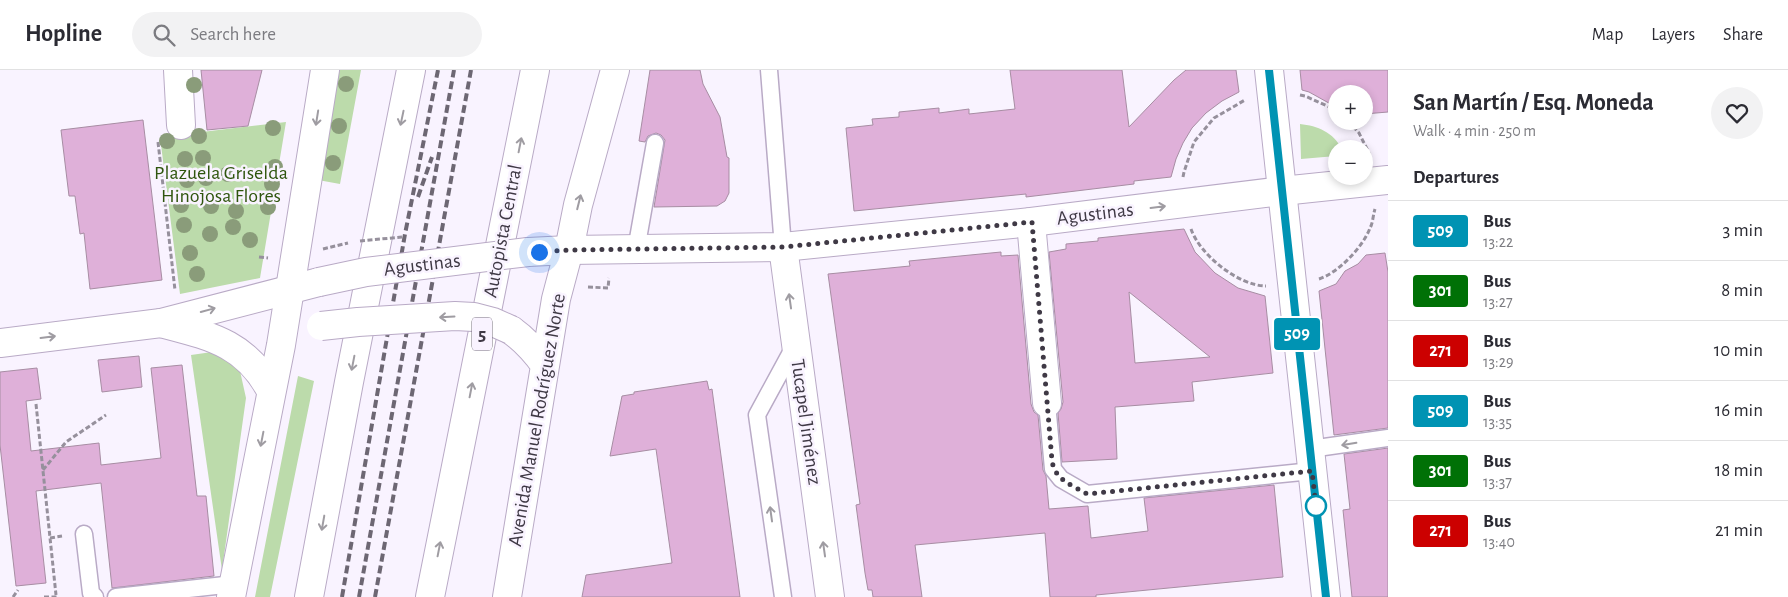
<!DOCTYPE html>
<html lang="en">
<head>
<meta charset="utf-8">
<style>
	:root { --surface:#fff; --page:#f2f2f3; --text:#2b2b33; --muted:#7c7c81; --line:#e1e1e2 }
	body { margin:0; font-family:"Alegreya Sans",sans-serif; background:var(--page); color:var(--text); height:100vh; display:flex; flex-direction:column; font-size:19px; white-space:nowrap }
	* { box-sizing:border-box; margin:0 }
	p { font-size:16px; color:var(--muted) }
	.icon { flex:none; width:28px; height:28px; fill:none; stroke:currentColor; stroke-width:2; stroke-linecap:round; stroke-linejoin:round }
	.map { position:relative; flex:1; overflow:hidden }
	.side { display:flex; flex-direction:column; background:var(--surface); width:400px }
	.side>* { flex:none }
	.badge { padding:0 10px; border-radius:4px; font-size:18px; line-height:32px }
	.buttons { position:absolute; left:1328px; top:15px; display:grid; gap:10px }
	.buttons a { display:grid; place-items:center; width:45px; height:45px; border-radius:50%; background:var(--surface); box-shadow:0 2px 8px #0003; font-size:25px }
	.you { position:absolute; width:25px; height:25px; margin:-12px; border:4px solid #fff; border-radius:50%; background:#1a73e8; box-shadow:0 0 0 8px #1a73e833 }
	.map>.badge { position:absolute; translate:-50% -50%; box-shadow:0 0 0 2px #fff }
	h2 { padding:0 25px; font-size:19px; line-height:45px }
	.round { display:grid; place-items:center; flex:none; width:52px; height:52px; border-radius:26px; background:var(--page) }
	.summary { display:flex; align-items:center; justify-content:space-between; height:85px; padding:0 25px }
	h1 { font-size:24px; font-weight:700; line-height:38px }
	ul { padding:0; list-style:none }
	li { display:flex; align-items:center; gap:15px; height:60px; padding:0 25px; border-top:1px solid var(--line) }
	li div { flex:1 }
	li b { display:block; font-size:19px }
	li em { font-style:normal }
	li .badge { min-width:55px; font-weight:700; text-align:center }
	header { display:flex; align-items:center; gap:30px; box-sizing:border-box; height:70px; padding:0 25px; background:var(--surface); border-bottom:1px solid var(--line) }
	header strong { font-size:24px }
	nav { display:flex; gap:28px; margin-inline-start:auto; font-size:18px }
	.search { width:350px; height:45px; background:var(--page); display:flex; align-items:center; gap:12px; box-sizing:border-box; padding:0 18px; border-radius:28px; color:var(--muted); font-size:19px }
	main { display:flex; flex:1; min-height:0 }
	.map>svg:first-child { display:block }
</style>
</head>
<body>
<header>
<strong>Hopline</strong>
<div class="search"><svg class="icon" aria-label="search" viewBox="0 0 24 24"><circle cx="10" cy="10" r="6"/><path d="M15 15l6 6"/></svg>Search here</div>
<nav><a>Map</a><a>Layers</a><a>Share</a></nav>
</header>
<main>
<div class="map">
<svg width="1388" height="527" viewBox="0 0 1388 527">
	<rect width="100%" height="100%" fill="#f9f3ff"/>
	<path fill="#bcdbab" d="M337 0H361L340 114 318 110Z
		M286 52 260 208 180 224 160 67Z
		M1300 54C1318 56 1333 62 1342 79H1336V86L1301 89Z
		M212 282 228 287 240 301 246 328 222 500 191 285Z
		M298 306 314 311 270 527H255Z"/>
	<path fill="#dfb0d9" stroke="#a78da3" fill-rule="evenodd" d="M201 0H262L248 56 207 60Z
		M650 0H700L703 14 720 47 727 87 729 88V123L725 131 717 136 654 137 665 70 661 65 656 63 648 66 645 72 639 71Z
		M1010 0H1122L1129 57 1174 10 1186 0H1236L1239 22 1222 31 1206 43 1192 58 1183 73 1176 89 1171 107 1134 111V114L1026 127V124L854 141 846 58 873 55 872 49 899 47V42L939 38V43L969 39V44L1015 39Z
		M1300 0H1388V42L1364 44V24H1336V37L1309 22 1302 20Z
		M143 50 162 210 90 219 84 163 80 164 75 126H69L61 60Z
		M1184 159 1195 182 1215 203 1238 218 1265 226 1273 303 1192 312 1194 331 1115 337 1117 389 1062 392 1058 343 1061 339 1063 332 1049 182 1066 179V174L1098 171V168ZM1129 222 1210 287 1135 293Z
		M1001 182V186L1018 185 1031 334 1034 342 1038 345 1043 400 1046 406 1049 439 1088 436 1091 468 1148 461 1144 428 1274 415 1283 507 1096 525V527H1050L1045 463 915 475 922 527H873L872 520H868L865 503 856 435 860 434 828 204 910 196 909 191Z
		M1385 183 1388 202V358L1334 365 1319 221 1336 214 1345 201 1358 194 1366 185Z
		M139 286 142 317 102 322 98 290Z
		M182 295 197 426H206L214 506 112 518 101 413 36 421 46 513 16 516 0 375V302L37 298 41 329 26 331 31 381 99 373 101 395 161 388 151 298Z
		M707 311 709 320 712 319 740 527H582L586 505 672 493 656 379 610 386 622 326 634 324V322Z
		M1388 378V527H1352L1343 440 1350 439 1344 384Z"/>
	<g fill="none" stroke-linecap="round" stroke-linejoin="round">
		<g stroke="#b9aac6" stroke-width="19">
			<path id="service" d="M769 0 783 177
				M636 180 655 73
				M1047 333 1053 399 1061 409 1087 424 1312 401
				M1310 379 1388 368
				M84 464 91 523 95 527
				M116 527 234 514
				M783 527 757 345 795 275"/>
		</g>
		<g stroke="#b9aac6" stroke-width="30">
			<path id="minor" d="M178 0 181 55
				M1031 152 1047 333"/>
		</g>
		<g stroke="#b9aac6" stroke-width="30">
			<path id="tertiary" d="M1269 0 1326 527
				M783 177 830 527"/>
		</g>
		<g stroke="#b9aac6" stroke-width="30">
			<path id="secondary" d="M528 182 569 180 783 177 1031 152 1282 121 1388 110
				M0 273 161 253 319 212"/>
		</g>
		<g stroke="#b9aac6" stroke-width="30">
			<path id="primary" d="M161 253C210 266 246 273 271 321
				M511 260C525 270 535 281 545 295
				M231 527 281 275 325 0
				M507 527 556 229 569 180 578 135 615 0"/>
		</g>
		<g stroke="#b9aac6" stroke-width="30">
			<path id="motorway" d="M309 527 349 312 411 0
				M430 527 535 0"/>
		</g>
		<path stroke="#96909c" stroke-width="3" stroke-dasharray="5 2.5" stroke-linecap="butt" d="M1300 25 1305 26 1336 40
			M1348 51 1359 63 1370 85
			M158 72 175 220
			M1183 107 1184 102 1194 72 1214 48 1245 30
			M1191 159C1200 185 1239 216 1266 216
			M323 179 348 173
			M259 187 268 188
			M1319 209C1338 203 1363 177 1370 158 1373 153 1373 145 1375 139
			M588 217 608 218 609 208
			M36 334 56 525
			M43 400 66 372 106 345
			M50 468 62 466
			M13 527 18 520
			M44 527H57"/>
		<use href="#service" stroke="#fff" stroke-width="16"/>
		<use href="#minor" stroke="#fff" stroke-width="28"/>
		<use href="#tertiary" stroke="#fff" stroke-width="28"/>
		<use href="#secondary" stroke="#fff" stroke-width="28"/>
		<use href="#primary" stroke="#fff" stroke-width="28"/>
		<use href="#motorway" stroke="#fff" stroke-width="28"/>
		<path stroke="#6d6773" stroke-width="4" stroke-dasharray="8 4" stroke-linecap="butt" d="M418 127 432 87
			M342 527 405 164 438 0
			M359 527 454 0
			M375 527 471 0"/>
		<g stroke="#b9aac6" stroke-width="30" stroke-linecap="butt">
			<path id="secondary-bridge" d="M319 212 366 202 528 182"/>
		</g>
		<g stroke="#b9aac6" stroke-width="30" stroke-linecap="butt">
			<path id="primary-bridge" d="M321 256 358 252 455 246 474 247 493 252 511 260"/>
		</g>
		<path stroke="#96909c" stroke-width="3" stroke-dasharray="5 2.5" stroke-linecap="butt" d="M360 171 402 167"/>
		<use href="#secondary-bridge" stroke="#fff" stroke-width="28"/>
		<use href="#primary-bridge" stroke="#fff" stroke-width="28"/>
	</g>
	<g fill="#8a9c7a">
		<circle cx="346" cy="14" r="8"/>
		<circle cx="194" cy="15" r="8"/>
		<circle cx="339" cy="56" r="8"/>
		<circle cx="273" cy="58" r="8"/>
		<circle cx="199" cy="66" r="8"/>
		<circle cx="167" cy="71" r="8"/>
		<circle cx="203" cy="88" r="8"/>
		<circle cx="185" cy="89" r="8"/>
		<circle cx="333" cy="93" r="8"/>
		<circle cx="275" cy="97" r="8"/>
		<circle cx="228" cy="104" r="8"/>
		<circle cx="206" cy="108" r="8"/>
		<circle cx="187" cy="110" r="8"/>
		<circle cx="272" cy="114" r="8"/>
		<circle cx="181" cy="135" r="8"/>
		<circle cx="211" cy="136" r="8"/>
		<circle cx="268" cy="137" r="8"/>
		<circle cx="236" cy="141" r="8"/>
		<circle cx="184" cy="155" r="8"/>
		<circle cx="233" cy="157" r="8"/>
		<circle cx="210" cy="164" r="8"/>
		<circle cx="250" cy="170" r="8"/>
		<circle cx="190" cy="183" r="8"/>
		<circle cx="197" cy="204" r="8"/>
	</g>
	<defs><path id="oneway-shaft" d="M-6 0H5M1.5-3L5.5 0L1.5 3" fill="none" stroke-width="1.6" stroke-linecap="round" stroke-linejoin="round" transform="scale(1.25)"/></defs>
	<g stroke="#9f9ca2">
		<use href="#oneway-shaft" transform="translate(317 48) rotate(99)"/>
		<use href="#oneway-shaft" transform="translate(402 48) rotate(102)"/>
		<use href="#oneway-shaft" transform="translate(520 75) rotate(-79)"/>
		<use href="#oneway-shaft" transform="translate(579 132) rotate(-76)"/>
		<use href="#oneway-shaft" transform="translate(1158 137) rotate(-7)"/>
		<use href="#oneway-shaft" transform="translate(790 231) rotate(-98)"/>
		<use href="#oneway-shaft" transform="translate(208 240) rotate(-15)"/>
		<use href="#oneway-shaft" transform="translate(447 247) rotate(177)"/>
		<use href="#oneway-shaft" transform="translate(48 267) rotate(-7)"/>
		<use href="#oneway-shaft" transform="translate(353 293) rotate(101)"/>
		<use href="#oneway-shaft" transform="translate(471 320) rotate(-79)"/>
		<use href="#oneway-shaft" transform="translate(262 369) rotate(101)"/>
		<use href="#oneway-shaft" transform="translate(1349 374) rotate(171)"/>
		<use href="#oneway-shaft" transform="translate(771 444) rotate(-98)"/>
		<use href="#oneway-shaft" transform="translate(323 453) rotate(100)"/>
		<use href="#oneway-shaft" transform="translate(439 479) rotate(-79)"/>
		<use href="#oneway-shaft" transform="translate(824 479) rotate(-98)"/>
	</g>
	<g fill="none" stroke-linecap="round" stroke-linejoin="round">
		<g stroke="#fff" stroke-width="11">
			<path id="line" d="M1269 0 1326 527"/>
		</g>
		<use href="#line" stroke="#0093b3" stroke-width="8"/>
		<path stroke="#3f3945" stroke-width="5" stroke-dasharray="0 9" d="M539 182 569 180 783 177 1032 152 1052 391C1055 410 1072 415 1087 424L1312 401 1316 436"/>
	</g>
	<circle fill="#fff" stroke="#0093b3" stroke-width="2.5" cx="1316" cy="436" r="10"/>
	<g text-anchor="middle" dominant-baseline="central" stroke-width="5" stroke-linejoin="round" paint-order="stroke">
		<rect fill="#f9f3ff" stroke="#77717d" stroke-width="1" x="472" y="247.5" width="20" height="33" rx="4"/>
		<g font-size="19" font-weight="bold" fill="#3f3945">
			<text x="482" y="264">5</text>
		</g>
		<g font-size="20" fill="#2f550e" stroke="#f9f3ff">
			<text x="221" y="103">Plazuela Griselda<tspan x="221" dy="23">Hinojosa Flores</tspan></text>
		</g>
		<g font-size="20" fill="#3f3945" stroke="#f9f3ff">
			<text transform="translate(1095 144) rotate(-7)">Agustinas</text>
			<text transform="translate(503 161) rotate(-79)">Autopista Central</text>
			<text transform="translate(422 195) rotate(-7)">Agustinas</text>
			<text transform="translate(537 350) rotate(-80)">Avenida Manuel Rodríguez Norte</text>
			<text transform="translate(806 352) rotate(82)">Tucapel Jiménez</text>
		</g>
	</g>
</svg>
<div class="buttons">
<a>+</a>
<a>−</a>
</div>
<div class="you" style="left:539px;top:182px"></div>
<b class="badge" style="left:1297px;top:264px;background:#0093b3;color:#fff">509</b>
</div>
<section class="side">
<div class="summary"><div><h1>San Martín / Esq. Moneda</h1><p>Walk · 4 min · 250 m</p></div><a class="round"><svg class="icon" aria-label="heart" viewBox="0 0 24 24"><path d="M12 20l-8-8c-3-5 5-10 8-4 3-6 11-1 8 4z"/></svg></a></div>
<h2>Departures</h2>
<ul>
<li><span class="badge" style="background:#0093b3;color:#fff">509</span><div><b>Bus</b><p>13:22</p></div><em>3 min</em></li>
<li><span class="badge" style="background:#007106;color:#fff">301</span><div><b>Bus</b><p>13:27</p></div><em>8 min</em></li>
<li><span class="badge" style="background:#c00;color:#fff">271</span><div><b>Bus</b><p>13:29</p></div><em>10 min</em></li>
<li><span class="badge" style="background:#0093b3;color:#fff">509</span><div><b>Bus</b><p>13:35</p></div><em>16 min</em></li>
<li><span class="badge" style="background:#007106;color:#fff">301</span><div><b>Bus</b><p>13:37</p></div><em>18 min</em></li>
<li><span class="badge" style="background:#c00;color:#fff">271</span><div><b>Bus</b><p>13:40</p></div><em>21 min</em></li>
</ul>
</section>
</main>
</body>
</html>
